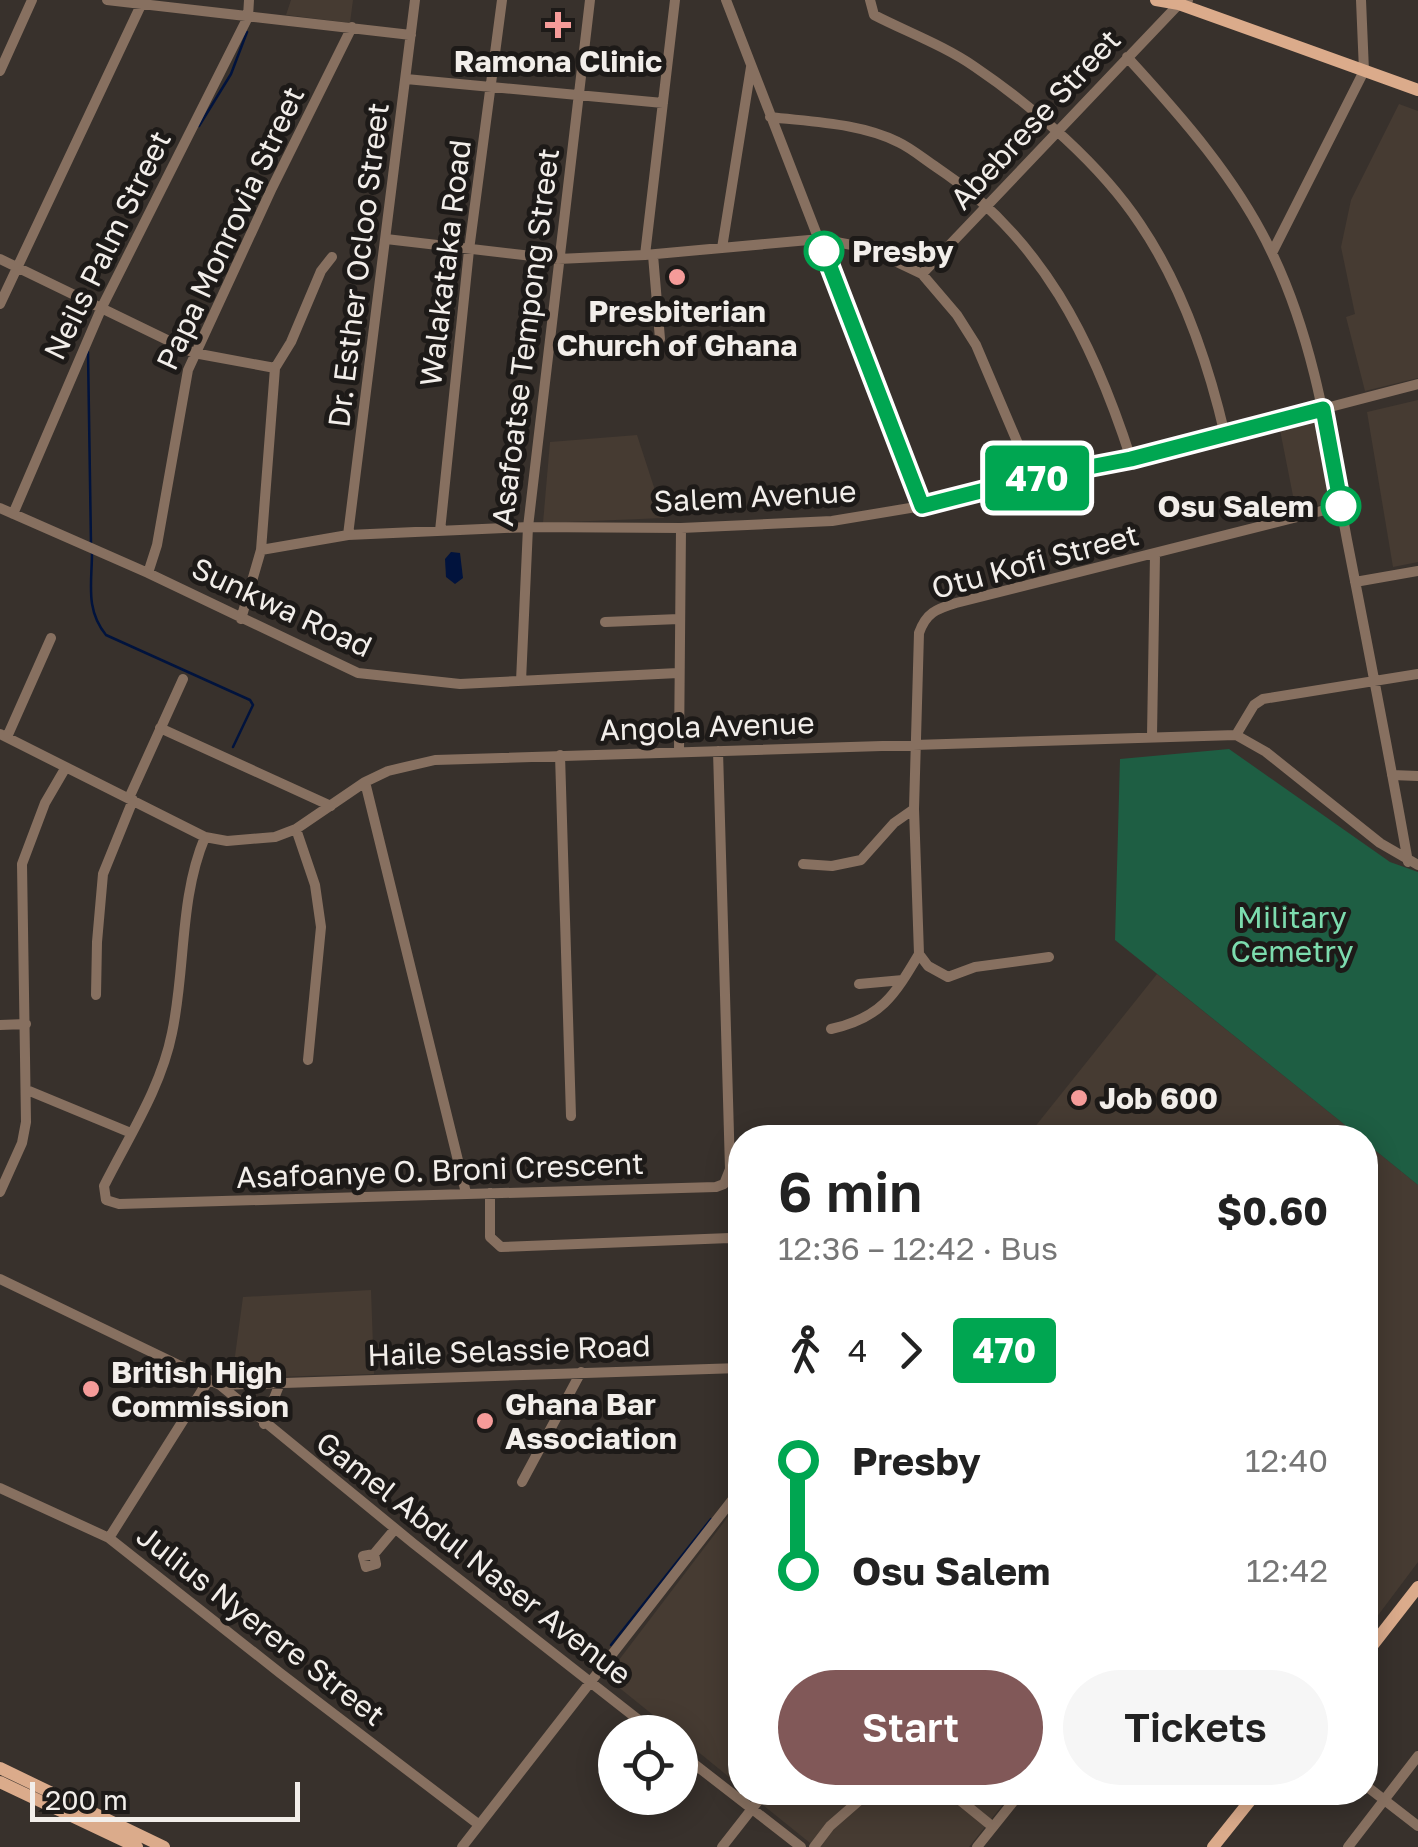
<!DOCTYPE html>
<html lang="en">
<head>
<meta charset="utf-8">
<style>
	:root { --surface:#fff; --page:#f6f6f6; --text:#222; --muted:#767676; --accent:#815858 }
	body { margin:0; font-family:"Golos Text",sans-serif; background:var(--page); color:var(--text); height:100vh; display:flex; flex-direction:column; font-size:38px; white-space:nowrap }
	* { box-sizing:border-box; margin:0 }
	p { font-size:32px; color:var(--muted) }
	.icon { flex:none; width:55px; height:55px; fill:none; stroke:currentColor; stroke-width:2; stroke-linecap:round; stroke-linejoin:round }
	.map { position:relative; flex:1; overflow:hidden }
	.details { position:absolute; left:728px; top:1125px; width:650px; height:680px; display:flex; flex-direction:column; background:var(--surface); border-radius:40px; box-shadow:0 5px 25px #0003 }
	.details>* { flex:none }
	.badge { padding:0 20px; border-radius:8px; font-size:35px; line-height:65px }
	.fabs { position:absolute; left:598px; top:1715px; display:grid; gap:20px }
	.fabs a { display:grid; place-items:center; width:100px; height:100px; border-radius:50%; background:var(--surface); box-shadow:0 5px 25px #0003; font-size:50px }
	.scale { position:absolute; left:30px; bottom:25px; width:270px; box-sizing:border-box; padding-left:10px; border:5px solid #f2eeea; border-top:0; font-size:28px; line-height:35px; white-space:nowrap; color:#f2eeea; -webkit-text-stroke:8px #1d1a18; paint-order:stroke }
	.map>.badge { position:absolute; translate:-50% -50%; box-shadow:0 0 0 5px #fff }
	.legs { display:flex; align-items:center; gap:15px; height:110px; padding:0 50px; font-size:32px }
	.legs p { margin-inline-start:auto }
	.headline { display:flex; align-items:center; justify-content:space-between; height:170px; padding:0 50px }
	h1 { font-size:55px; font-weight:600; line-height:75px }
	.button { display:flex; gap:20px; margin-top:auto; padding:20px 50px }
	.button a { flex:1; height:115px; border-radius:60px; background:var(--accent); color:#fff; font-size:40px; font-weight:600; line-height:115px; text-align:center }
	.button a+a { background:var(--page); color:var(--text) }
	ul { padding:0 50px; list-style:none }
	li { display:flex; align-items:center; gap:35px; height:110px; font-size:38px }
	li i { display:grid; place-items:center; width:15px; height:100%; margin:0 12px; background:currentColor }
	li i::after { content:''; width:25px; height:25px; margin:-12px; border:8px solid; border-radius:50%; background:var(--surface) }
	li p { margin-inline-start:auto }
	li:first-child i { background:linear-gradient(#0000 50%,currentColor 0) }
	li:last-child i { background:linear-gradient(currentColor 50%,#0000 0) }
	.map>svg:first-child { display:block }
</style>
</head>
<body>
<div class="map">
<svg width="1418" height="1847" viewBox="0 0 1418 1847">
	<rect width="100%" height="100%" fill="#38312c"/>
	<path fill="#463b32" d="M291 0H353L350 23 286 15Z
		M1399 104 1418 111V378L1365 391 1346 317 1355 314 1341 247 1351 200Z
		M1418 400V562L1393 567 1367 412Z
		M1317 420 1334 502 1296 511 1280 430Z
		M637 435 664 518 543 523 550 442Z
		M1157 974 1360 1137 1026 1138Z
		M1365 1142 1418 1185V1562L1373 1622 1365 1615Z
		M371 1290 374 1374 232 1378 243 1297Z
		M740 1501V1786L680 1737V1732H674L606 1677Z
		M748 1793H1012L969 1847H815Z"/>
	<path fill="#1e5e43" d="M1229 749 1390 862 1418 872V1185L1365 1142V1138L1360 1137 1115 940 1120 759Z"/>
	<path fill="#01133d" d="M451 552 460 553 463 578 455 584 446 577 445 559Z"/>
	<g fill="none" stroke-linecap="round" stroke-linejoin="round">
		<path stroke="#01133d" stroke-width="2.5" d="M199 126 231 74 247 32
			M88 352 91 544
			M92 552C92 583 85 609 106 635L250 700 253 705 233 747
			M611 1645 711 1519"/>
		<path stroke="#877060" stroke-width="10" d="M107 0 411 35
			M726 0 922 506
			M870 0 874 15C907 32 945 46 975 67 1034 107 1101 165 1140 224 1182 286 1208 362 1225 435
			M1127 57C1182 117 1237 179 1272 253 1315 342 1329 443 1347 540 1368 647 1389 754 1408 862
			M0 71 32 0
			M406 79 663 103
			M770 117C812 122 860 123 898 142 911 148 924 159 936 167 1042 237 1093 341 1131 459
			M386 239 558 259 645 255 820 239 852 245 880 254 922 274 957 315 976 345 1033 479
			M722 248 751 67
			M1272 253 1364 71 1361 0
			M645 255 675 0
			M653 255 660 339
			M0 259 194 353 275 368
			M922 274 1179 4 1188 0
			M0 304 141 5
			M0 508 148 573 358 673 460 684 678 673
			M13 514 102 307 248 17 249 0
			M440 531 469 250 502 0
			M348 535 415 0
			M261 550 348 535 528 527 681 528 832 521 922 506 1033 479 1131 459 1418 384
			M148 573 157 545 188 370 272 188 352 27
			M1355 582 1418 571
			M241 619 261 550 275 368 291 342 321 271 332 257
			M605 622 679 619
			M521 681 528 527 590 0
			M160 728 331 806
			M0 734 205 837 227 841 275 837 296 829 365 782 388 771 435 760 1236 735 1266 752 1380 843 1418 865
			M1236 735 1254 705 1263 699 1418 674
			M1152 736 1155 554
			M7 737 51 638
			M679 751 681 528
			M560 755 571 1116
			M1392 775 1418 776
			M365 782 466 1193
			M129 798 183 679
			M296 829 315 885 321 927 308 1060
			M205 837C179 899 186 967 172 1033 161 1088 129 1136 104 1186L106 1200 119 1204 716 1187 724 1184 730 1169 718 751
			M803 864 832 866 861 860 894 823 914 809
			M1049 957 975 967 948 977 928 966 919 954 914 809 919 633C926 613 936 609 956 603L1341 506
			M859 984 903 980
			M96 995 97 942 103 874 133 800
			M0 1025 26 1024
			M831 1029C881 1018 894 996 919 954
			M27 1090 131 1133
			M0 1192 22 1143 26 1122 22 864 45 803 66 767
			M490 1193V1237L501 1247 730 1238 740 1248
			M0 1279 220 1385 414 1544 654 1732
			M220 1385 740 1368
			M264 1424 280 1383
			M522 1482 581 1372
			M0 1488 109 1538 280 1673 478 1824
			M109 1538 208 1381
			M374 1554 376 1564 366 1567 363 1556 374 1554 395 1529
			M680 1753 801 1847
			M1365 1785 1418 1826
			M950 1792 993 1827
			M462 1847 740 1490
			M722 1847 765 1792
			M814 1847 830 1826 869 1792
			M977 1847 1021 1792
			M1348 1847 1418 1756"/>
		<path stroke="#dbab8b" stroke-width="12" d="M1156 0 1179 4 1418 90
			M1365 1655 1418 1587
			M0 1768 164 1847
			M0 1782 137 1847
			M1213 1847 1257 1792"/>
	</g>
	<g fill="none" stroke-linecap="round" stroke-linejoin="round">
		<g stroke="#fff" stroke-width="22">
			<path id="line-1" d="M824 251 922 506 1032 478 1131 459 1323 409 1341 506"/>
		</g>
		<use href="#line-1" stroke="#00a651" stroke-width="15"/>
	</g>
	<g fill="#f59b99" stroke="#1d1a18" stroke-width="4">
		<path d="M553 10h10v10h10v10h-10v10h-10v-10h-10v-10h10z"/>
		<circle cx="677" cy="277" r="10"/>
		<circle cx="1079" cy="1098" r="10"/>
		<circle cx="91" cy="1389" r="10"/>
		<circle cx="485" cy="1421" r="10"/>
	</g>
	<g fill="#fff" stroke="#00a651" stroke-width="5">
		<circle cx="824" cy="251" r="18"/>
		<circle cx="1341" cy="506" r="18"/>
	</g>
	<g text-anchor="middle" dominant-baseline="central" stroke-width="10" stroke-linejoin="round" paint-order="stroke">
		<g font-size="30" font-weight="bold" fill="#f2eeea" stroke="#1d1a18" text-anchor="start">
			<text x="558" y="61" text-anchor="middle">Ramona Clinic</text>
			<text x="677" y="311" text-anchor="middle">Presbiterian<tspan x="677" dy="34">Church of Ghana</tspan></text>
			<text x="1099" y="1098">Job 600</text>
			<text x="111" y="1372">British High<tspan x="111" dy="34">Commission</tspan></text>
			<text x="505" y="1404">Ghana Bar<tspan x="505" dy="34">Association</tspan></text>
		</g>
		<g font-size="30" fill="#f2eeea" stroke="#1d1a18">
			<text transform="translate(1035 119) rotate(-47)">Abebrese Street</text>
			<text transform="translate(230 228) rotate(-65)">Papa Monrovia Street</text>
			<text transform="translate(107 245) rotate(-64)">Neils Palm Street</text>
			<text transform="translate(445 263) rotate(-83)">Walakataka Road</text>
			<text transform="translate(358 265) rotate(-83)">Dr. Esther Ocloo Street</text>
			<text transform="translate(525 337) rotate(-83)">Asafoatse Tempong Street</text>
			<text transform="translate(755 496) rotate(-3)">Salem Avenue</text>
			<text transform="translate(1035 561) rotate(-15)">Otu Kofi Street</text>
			<text transform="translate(282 607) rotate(25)">Sunkwa Road</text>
			<text transform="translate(707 726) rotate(-2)">Angola Avenue</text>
			<text transform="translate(440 1170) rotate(-2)">Asafoanye O. Broni Crescent</text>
			<text transform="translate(509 1350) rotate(-2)">Haile Selassie Road</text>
			<text transform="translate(474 1558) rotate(38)">Gamel Abdul Naser Avenue</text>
			<text transform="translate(261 1625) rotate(38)">Julius Nyerere Street</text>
		</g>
		<g font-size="30" font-weight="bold" fill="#f2eeea" stroke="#1d1a18" text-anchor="start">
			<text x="852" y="251">Presby</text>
			<text x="1314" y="506" text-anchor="end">Osu Salem</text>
		</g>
		<g font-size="30" fill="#7cdcae" stroke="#1d1a18">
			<text x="1292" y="917">Military<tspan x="1292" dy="34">Cemetry</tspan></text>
		</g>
	</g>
</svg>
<div class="fabs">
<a><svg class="icon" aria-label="locate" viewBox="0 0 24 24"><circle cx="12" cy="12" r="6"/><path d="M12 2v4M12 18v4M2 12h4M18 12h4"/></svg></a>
</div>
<div class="scale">200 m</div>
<b class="badge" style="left:1037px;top:478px;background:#00a651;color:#fff">470</b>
<section class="details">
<div class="headline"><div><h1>6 min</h1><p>12:36 – 12:42 · Bus</p></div><b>$0.60</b></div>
<div class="legs"><svg class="icon" aria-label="walk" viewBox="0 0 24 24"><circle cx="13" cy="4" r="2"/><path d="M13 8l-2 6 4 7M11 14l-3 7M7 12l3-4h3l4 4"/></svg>4<svg class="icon" aria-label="forward" viewBox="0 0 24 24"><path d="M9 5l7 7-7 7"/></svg><b class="badge" style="background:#00a651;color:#fff">470</b></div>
<ul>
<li><i style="color:#00a651"></i><b>Presby</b><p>12:40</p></li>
<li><i style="color:#00a651"></i><b>Osu Salem</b><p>12:42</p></li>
</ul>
<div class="button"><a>Start</a><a>Tickets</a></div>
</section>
</div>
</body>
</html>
